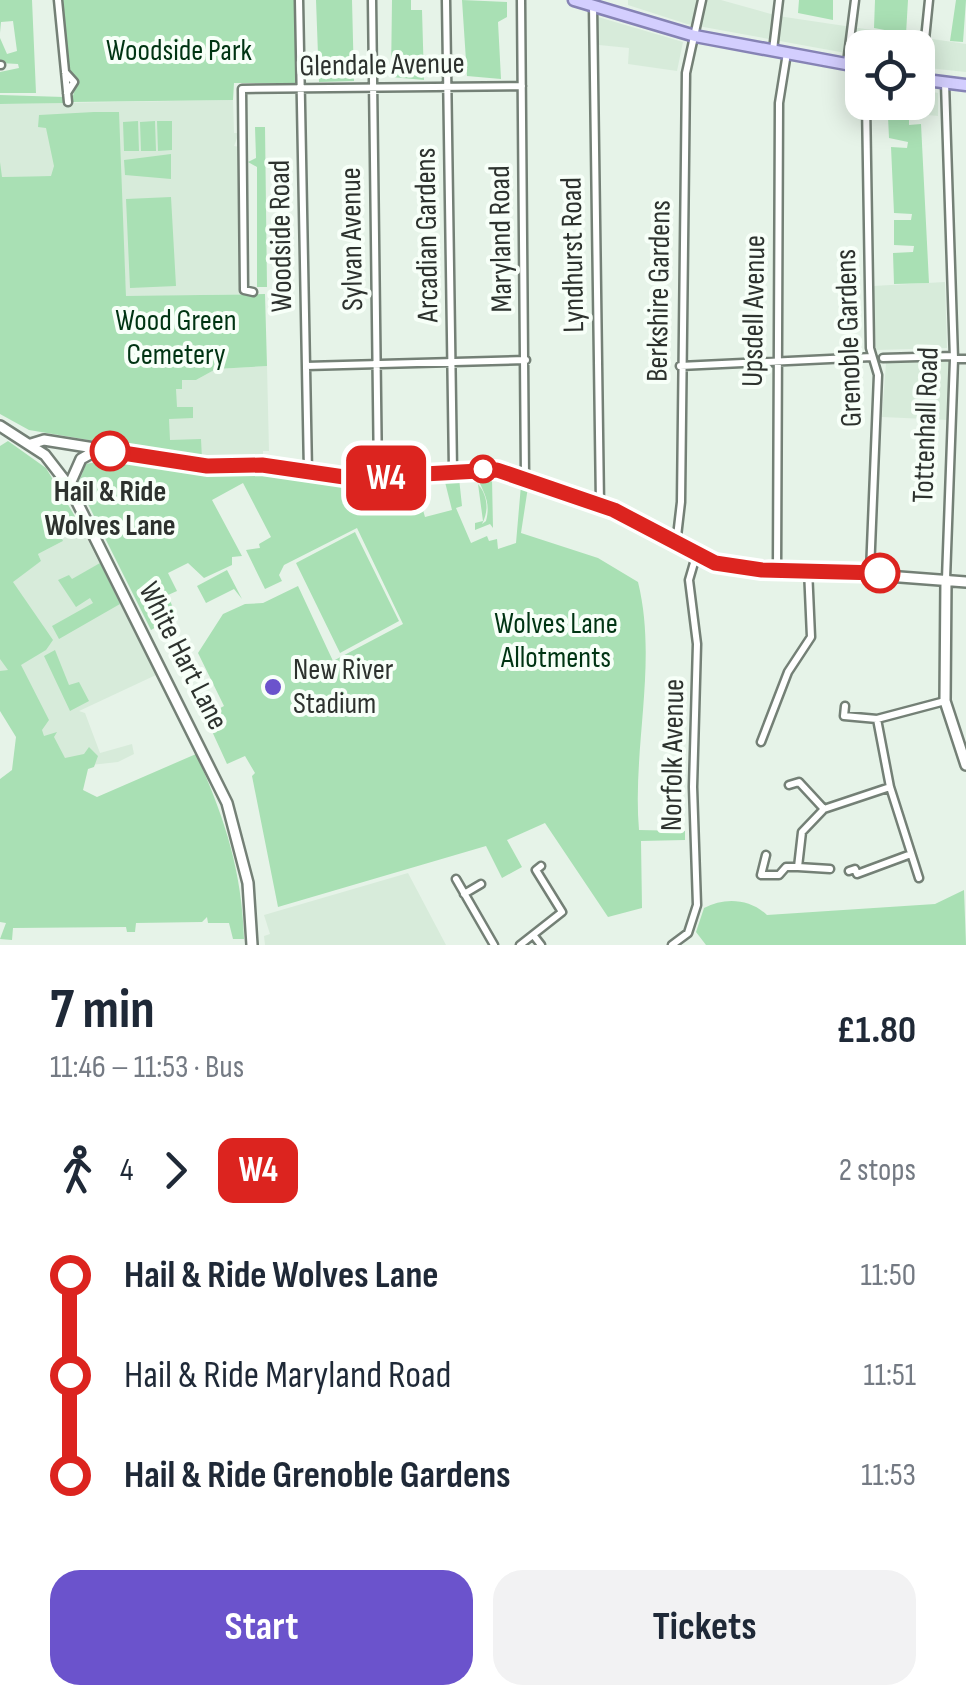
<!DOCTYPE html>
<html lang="en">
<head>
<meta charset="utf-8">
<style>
	:root { --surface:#fff; --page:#f2f2f3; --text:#1f2937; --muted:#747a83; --accent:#6b53cc }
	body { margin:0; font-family:"Sofia Sans Condensed",sans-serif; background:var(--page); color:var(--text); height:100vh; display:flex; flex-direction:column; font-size:38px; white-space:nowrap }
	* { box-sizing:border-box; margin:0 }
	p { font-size:32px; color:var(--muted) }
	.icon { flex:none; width:55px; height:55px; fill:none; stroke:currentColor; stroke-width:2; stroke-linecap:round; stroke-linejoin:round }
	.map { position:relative; height:945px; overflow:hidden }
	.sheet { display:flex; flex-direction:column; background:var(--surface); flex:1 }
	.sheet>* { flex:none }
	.badge { padding:0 20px; border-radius:15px; font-size:35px; line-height:65px }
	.tools { position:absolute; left:845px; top:30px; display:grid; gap:20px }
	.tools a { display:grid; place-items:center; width:90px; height:90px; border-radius:20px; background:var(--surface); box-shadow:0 5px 25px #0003; font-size:50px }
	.map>.badge { position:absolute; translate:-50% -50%; box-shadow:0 0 0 5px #fff }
	.legs { display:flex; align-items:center; gap:15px; height:110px; padding:0 50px; font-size:32px }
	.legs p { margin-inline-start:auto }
	.headline { display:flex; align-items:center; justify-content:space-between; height:170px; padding:0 50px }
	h1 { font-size:55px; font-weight:700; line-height:75px }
	.button { display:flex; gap:20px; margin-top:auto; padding:20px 50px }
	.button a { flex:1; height:115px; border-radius:30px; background:var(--accent); color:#fff; font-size:40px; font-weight:700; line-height:115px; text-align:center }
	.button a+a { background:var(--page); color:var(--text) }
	ul { padding:0 50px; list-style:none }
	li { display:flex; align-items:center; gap:35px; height:100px; font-size:38px }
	li i { display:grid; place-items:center; width:15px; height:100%; margin:0 12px; background:currentColor }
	li i::after { content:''; width:25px; height:25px; margin:-12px; border:8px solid; border-radius:50%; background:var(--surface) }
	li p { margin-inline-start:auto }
	li:first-child i { background:linear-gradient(#0000 50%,currentColor 0) }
	li:last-child i { background:linear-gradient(currentColor 50%,#0000 0) }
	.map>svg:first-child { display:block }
</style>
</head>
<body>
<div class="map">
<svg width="966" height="945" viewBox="0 0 966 945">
	<rect width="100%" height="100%" fill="#e6f3e8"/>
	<path fill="#d7ebda" d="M628 0H721L778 16 966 44V72L918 67V48H862V56L687 24 628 5Z
		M598 17 683 42 677 71 628 64 629 48 599 45Z
		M918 89 938 93V116L871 110 872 103 918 102Z
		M233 100 234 133H239L234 146 240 147 239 294 126 297 120 175 0 177V104Z
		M945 282 947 348 876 350 873 286Z
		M950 360 948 420 882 417 886 363Z
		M267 366 269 451H263V458L199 459 157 451 163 380H196L216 369Z
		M79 523 156 675 79 711 85 713 100 753 132 744 134 754 118 762 37 771 27 716 0 671V590L41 561 38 554 63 541 60 533Z
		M408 873 446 945H265L264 936 270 934 264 915Z"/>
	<path fill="#a9e0b4" d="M0 0H32L36 93H0V72L19 68 18 64 0 63V38L7 54 17 51 13 21 1 22 0 33Z
		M61 0H295L296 83H234L233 100 71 102 77 83 68 70Z
		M316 0H352L354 81 319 82Z
		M392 0H411V10H422L424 80 391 77Z
		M462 0 507 2V17L498 22 501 79 467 76Z
		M799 0H833V20L798 13Z
		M875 0H908L906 34 874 28Z
		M956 0H966L963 42 950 41Z
		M0 95 64 97 65 103 0 104Z
		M94 112H119L126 296 265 294 267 366 216 369 196 380H182V389H176L177 407H193V418L169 419 170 440 201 439 202 459 29 430 0 414V162L2 177 51 176 54 166 46 128 38 127 39 115Z
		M888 117H909V125L921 124 929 283 894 284 893 253 913 252 914 246 894 245V220H911L912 214 894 213 891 147 907 148 908 142 889 138Z
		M138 121 139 151H124L123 122Z
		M155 121 156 151H141L140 122Z
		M157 121H172V150L158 151Z
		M255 127H265L267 287H257V167L248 162 256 158Z
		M171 154V179L125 175 124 160Z
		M171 197 176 286 130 288 126 199Z
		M8 441 46 468 79 523 60 533 63 541 38 554 41 561 13 582 53 640 46 650 21 665 49 720 42 730 44 736 57 732 54 737 65 758 84 754 89 747 98 756 94 767 88 769 83 790 97 797 196 754C224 816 242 870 244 939H233L229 923H208L207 917 202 922 136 923 135 932H127L126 927 13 928 12 940 0 939 6 923 0 922V779L12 770 16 737 0 711V671L8 670 0 659V446Z
		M112 459 216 475 254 473 354 485 415 482 425 517 452 510 444 478H459L462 506 456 508 471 543 487 536 489 541 497 539 498 549 516 543 521 485 528 487 521 533 598 558 638 582C658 663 632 748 639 830L685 831V840L641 841 642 908 608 917 545 823 507 840 522 867 502 878 486 846 278 907 252 776 255 773 245 756 227 764 205 716 224 706 198 653 223 614 245 604 263 603 298 586 333 661 403 624 357 528 284 565 279 575 282 581 265 589 246 550 260 548 259 544 271 537 243 483 212 500 242 556 232 557V565L204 578 188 563 168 573 177 591 168 595 176 616 151 630 78 484 86 464Z
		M477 477 492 478 493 528 490 524 475 530V523L483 521 478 484C488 496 489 511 482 524L486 521C491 502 484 493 477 477Z
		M355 532 399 621 340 653 296 563Z
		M100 563 120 604 59 639 52 626 93 603 90 598 76 607 58 580 69 575 72 579Z
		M227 570 242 599 234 589 206 603 197 586Z
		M55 650 69 685 79 682 89 701 70 711 44 656Z
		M964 890 966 945H706L696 932 704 908C725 897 750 899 767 915L935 904Z"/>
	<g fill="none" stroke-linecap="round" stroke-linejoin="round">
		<g stroke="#748076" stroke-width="11">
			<path id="minor" d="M58 0 68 102
				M299 0 308 472
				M372 0 378 477
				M446 0 453 470
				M521 0 525 477
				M593 6 600 504
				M773 50 779 0
				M847 63 855 0
				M0 65H1
				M65 72 74 82 67 93
				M921 79 929 0
				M945 83 954 359 946 579
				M866 102 870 348 878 375 870 572
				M253 292 244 290 242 89 522 86
				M883 358 954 356
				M954 359H966
				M306 366 526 360
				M680 366 872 357
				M676 545 681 502 686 73 702 0
				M777 570 779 103 787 53
				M845 706 844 716 877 719
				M761 742 788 672 811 637 808 569
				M789 785 799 782 824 809
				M890 787 919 878
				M766 855 761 875H779L786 867H798L802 832 824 809 890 787 877 719 945 701
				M798 867 830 869
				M849 871 855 869 857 874 911 854
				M456 879 494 945
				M464 894 481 884
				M534 936 541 945
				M520 945 562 912 536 870 541 866
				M672 945 688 933 697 905 693 787 697 644 689 580 696 556"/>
		</g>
		<g stroke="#748076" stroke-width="14">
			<path id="tertiary" d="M0 426 45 455 69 486 227 803 248 883 252 945
				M31 444 44 440 207 466 262 465 351 478 497 470 614 510 715 563 966 582
				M69 486 81 459 97 450
				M946 579 945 701 966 765"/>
		</g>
		<g stroke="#8683b5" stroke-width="15">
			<path id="primary" d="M574 0 695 36 862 67
				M918 79 966 85"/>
		</g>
		<use href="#minor" stroke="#fff" stroke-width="6"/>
		<use href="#tertiary" stroke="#fff" stroke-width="9"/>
		<use href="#primary" stroke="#d3cefe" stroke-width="10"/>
	</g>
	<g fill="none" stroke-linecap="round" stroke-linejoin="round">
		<g stroke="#fff" stroke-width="22">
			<path id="line-1" d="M110 451 207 466 262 465 351 478 497 470 614 510 715 563 762 570 880 573"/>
		</g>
		<use href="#line-1" stroke="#dc241f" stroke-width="15"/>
	</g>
	<g fill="#fff" stroke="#dc241f" stroke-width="5">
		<circle cx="110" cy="451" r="18"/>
		<circle cx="483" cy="469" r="12"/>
		<circle cx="880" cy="573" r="18"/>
	</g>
	<circle fill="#6b53cc" stroke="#f7fff8" stroke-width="4" cx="273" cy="687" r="10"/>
	<g text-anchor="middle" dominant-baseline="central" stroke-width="8" stroke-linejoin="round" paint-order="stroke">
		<g font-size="30" fill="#003413" stroke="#f7fff8">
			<text x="179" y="51">Woodside Park</text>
			<text x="176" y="321">Wood Green<tspan x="176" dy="34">Cemetery</tspan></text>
			<text x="556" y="624">Wolves Lane<tspan x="556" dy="34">Allotments</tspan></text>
		</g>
		<g font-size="30" fill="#2d322e" stroke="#f7fff8">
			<text transform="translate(382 65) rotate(-1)">Glendale Avenue</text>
			<text transform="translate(427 235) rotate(-91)">Arcadian Gardens</text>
			<text transform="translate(281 236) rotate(-91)">Woodside Road</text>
			<text transform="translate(352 239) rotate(-91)">Sylvan Avenue</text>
			<text transform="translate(501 239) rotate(-91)">Maryland Road</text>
			<text transform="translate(573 255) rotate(-91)">Lyndhurst Road</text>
			<text transform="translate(659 291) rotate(-89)">Berkshire Gardens</text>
			<text transform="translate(754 311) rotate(-89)">Upsdell Avenue</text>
			<text transform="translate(849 338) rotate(-92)">Grenoble Gardens</text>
			<text transform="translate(926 425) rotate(-88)">Tottenhall Road</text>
			<text transform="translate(183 656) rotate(63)">White Hart Lane</text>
			<text transform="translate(673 755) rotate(-89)">Norfolk Avenue</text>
		</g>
		<g font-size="30" font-weight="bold" fill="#2d322e" stroke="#f7fff8">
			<text x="110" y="492">Hail &amp; Ride<tspan x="110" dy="34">Wolves Lane</tspan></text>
		</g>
		<g font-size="30" fill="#2d322e" stroke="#f7fff8" text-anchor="start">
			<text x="293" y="670">New River<tspan x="293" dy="34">Stadium</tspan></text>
		</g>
	</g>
</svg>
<div class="tools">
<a><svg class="icon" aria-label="locate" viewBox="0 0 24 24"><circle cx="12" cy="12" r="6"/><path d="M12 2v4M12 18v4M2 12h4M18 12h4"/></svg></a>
</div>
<b class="badge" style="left:386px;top:478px;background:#dc241f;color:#fff">W4</b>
</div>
<section class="sheet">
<div class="headline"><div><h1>7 min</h1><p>11:46 – 11:53 · Bus</p></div><b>£1.80</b></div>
<div class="legs"><svg class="icon" aria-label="walk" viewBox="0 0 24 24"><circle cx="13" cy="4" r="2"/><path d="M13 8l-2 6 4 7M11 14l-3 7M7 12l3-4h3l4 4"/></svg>4<svg class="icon" aria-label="forward" viewBox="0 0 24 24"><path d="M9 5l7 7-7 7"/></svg><b class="badge" style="background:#dc241f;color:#fff">W4</b><p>2 stops</p></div>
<ul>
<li><i style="color:#dc241f"></i><b>Hail &amp; Ride Wolves Lane</b><p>11:50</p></li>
<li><i style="color:#dc241f"></i><span>Hail &amp; Ride Maryland Road</span><p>11:51</p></li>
<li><i style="color:#dc241f"></i><b>Hail &amp; Ride Grenoble Gardens</b><p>11:53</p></li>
</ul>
<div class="button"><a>Start</a><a>Tickets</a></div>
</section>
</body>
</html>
